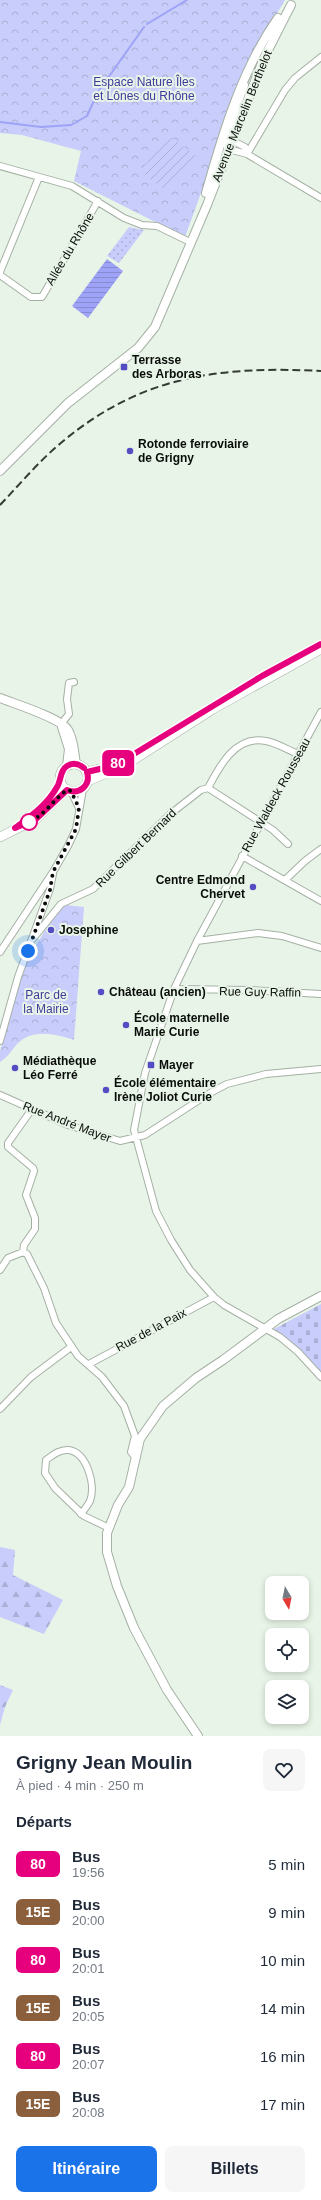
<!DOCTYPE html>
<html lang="fr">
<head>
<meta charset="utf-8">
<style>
	:root { --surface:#fff; --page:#f6f6f7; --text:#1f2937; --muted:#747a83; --accent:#1a73e8 }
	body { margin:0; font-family:Arial,sans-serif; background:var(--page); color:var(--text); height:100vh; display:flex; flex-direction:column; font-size:15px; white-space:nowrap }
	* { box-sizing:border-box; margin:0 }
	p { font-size:13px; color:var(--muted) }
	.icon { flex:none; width:22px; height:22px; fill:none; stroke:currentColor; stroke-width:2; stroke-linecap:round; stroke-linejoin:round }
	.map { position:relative; height:1736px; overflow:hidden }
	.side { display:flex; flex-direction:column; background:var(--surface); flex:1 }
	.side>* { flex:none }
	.badge { padding:0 8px; border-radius:6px; font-size:14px; line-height:26px }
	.needle { width:26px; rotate:170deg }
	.buttons { position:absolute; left:265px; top:1576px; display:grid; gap:8px }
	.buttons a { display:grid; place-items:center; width:44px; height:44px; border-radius:8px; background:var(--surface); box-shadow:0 2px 6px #0003; font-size:20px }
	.you { position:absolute; width:20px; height:20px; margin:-10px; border:3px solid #fff; border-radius:50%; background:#1a73e8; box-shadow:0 0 0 6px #1a73e833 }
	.map>.badge { position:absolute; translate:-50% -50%; box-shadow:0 0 0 2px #fff }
	h2 { padding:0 16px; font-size:15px; line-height:36px }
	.round { display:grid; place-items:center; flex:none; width:42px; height:42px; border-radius:8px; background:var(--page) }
	.summary { display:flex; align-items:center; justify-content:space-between; height:68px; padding:0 16px }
	h1 { font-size:19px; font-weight:700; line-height:30px }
	.primary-button { display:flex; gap:8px; margin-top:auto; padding:8px 16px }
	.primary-button a { flex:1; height:46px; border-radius:8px; background:var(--accent); color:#fff; font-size:16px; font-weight:700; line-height:46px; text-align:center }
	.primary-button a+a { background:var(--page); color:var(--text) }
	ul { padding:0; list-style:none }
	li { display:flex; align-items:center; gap:12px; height:48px; padding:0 16px }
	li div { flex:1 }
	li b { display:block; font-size:15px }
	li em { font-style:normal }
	li .badge { min-width:44px; font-weight:700; text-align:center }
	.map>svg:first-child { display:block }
</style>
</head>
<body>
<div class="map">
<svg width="321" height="1736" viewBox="0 0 321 1736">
	<defs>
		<pattern id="grass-dots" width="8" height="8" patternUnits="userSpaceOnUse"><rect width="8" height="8" fill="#c8cdfb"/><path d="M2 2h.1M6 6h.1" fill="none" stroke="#aaafd6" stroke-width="1.8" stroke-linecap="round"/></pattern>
		<pattern id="forest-firs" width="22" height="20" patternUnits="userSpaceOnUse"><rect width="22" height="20" fill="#c8cdfb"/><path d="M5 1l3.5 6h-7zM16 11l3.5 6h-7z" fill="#aaafd6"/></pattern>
		<pattern id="cemetery-stones" width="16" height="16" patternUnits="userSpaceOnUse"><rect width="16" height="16" fill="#c8cdfb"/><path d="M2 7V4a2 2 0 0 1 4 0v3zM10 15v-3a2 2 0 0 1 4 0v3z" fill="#aaafd6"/></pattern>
		<pattern id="park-crowns" width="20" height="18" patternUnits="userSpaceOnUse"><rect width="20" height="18" fill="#c8cdfb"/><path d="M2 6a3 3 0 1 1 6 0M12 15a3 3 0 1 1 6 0" fill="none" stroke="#aaafd6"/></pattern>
		<pattern id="garden-furrows" width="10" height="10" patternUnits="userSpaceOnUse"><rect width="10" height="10" fill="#c8cdfb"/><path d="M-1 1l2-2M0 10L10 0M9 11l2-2" fill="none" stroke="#aaafd6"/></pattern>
		<pattern id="water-rules" width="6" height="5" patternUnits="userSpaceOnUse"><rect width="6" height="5" fill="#9ea3f7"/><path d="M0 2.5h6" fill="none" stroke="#878bd2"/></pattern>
	</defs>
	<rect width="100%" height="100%" fill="#e8f4e7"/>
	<path fill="url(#grass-dots)" d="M129 227 144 230 119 263 107 256Z"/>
	<path fill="url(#forest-firs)" d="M0 1547 15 1550 13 1575 63 1600 44 1634 0 1617Z
		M0 1685 13 1690 5 1707 0 1725Z"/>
	<path fill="url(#cemetery-stones)" d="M321 1304V1372L304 1354 272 1330Z"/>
	<path fill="url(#park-crowns)" d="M0 0H285L249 61 185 237 74 181 81 151 22 135 0 133Z
		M65 905 84 907 74 1040C57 1034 32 1028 17 1044 12 1050 7 1058 0 1062V1051L24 965 49 924Z"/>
	<path fill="url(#garden-furrows)" d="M168 135 199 158 166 190 140 172Z"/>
	<path fill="url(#water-rules)" d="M107 259 123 271 88 318 72 306Z"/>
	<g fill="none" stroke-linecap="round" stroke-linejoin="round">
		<path stroke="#9ea3f7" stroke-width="2" d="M147 24 187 0
			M0 122 41 127 71 125 87 116 98 92 144 27"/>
		<g stroke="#a5b0a4" stroke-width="8">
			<path id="minor" d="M245 85 225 142 228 149 247 154
				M229 142H235L245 147 247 154
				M247 154 285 90 295 78 321 57
				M247 154 321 198
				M0 166 72 186 124 218 142 225 157 226 190 242
				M0 272 39 177
				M0 275 31 297H42L98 201
				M321 712 197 941 174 989 145 1073 134 1130 156 1211 171 1240 190 1270 214 1297 224 1305 280 1337 298 1352 321 1377
				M61 724 69 714 67 699 69 683 74 682
				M208 788 273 830 288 844
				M71 791 79 808
				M242 856 321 901
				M285 880 305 861 321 849
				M31 941 61 904 93 889 169 815 201 790 208 788C220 765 236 735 266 741 277 743 288 750 298 754
				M197 941 258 933 282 936 321 948
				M0 952 53 872 68 846 76 829 83 789
				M174 989 250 990 321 994
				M0 1041 18 977 50 889 53 874
				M0 1095 68 1125 120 1141 145 1135 210 1093 227 1084 266 1074 321 1069
				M23 1252 27 1254 44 1288 56 1323 78 1356 102 1377 124 1406 135 1436 131 1452 136 1458
				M23 1252 24 1245 35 1229V1218L26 1195 34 1171 33 1168 8 1147V1143L32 1109
				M0 1270 8 1258 23 1252
				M89 1364 214 1297
				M0 1409 31 1377 71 1347
				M81 1514C84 1510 88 1505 90 1501 96 1485 87 1453 69 1450 60 1449 53 1455 46 1460L45 1473 55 1488 84 1516 109 1528"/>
		</g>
		<g stroke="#a5b0a4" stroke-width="10">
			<path id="tertiary" d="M206 193C223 133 242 69 278 18
				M0 471 68 403 138 348 155 327 207 205 264 58 291 5
				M0 698C15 704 61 718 68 730 74 740 74 753 76 764
				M62 727 69 749 67 766
				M198 1736 167 1690 134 1628 117 1586 107 1552V1533L118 1505 129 1487 140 1439 163 1406 196 1378 223 1360 278 1319 321 1296"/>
		</g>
		<g stroke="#a5b0a4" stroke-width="10">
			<path id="secondary" d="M60 778a14 14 0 1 1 28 0a14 14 0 1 1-28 0Z
				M87 772 107 767
				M88 781 127 764 213 709 321 649
				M0 837 36 819 67 789"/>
		</g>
		<use href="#minor" stroke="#fff" stroke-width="6"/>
		<use href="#tertiary" stroke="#fff" stroke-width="8"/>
		<use href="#secondary" stroke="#fff" stroke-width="9"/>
		<path stroke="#343a34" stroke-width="2" stroke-dasharray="8 4" stroke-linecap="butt" d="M0 505C20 484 39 461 62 442 142 375 221 366 321 371"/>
	</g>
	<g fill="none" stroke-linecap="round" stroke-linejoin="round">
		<g stroke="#fff" stroke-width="9">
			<path id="line" d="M84 768C79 764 73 762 67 766 60 770 61 781 57 787 47 805 31 816 15 828L36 819 67 790C80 795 91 785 87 772L108 767 129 757 262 676 321 644"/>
		</g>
		<use href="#line" stroke="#e6007e" stroke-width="6"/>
		<path stroke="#090d09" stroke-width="4" stroke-dasharray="0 7.2" d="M28 951 50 890 53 872 76 829 79 808 71 791 67 790C53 800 45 815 29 822"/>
	</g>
	<g fill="#534cc3" stroke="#e8f4e7" stroke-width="1.5">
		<rect x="120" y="363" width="8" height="8" rx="2"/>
		<circle cx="130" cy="451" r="4"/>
		<circle cx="253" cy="887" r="4"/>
		<circle cx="51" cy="930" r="4"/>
		<circle cx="101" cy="992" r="4"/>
		<circle cx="126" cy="1025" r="4"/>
		<rect x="147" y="1061" width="8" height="8" rx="2"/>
		<circle cx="15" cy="1068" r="4"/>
		<circle cx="106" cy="1090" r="4"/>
	</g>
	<circle fill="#fff" stroke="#e6007e" stroke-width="2" cx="29" cy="822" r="8"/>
	<g text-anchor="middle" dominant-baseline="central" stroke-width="4" stroke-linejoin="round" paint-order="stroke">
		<g font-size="12" fill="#403a9a" stroke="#e8f4e7">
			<text x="144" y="82">Espace Nature Îles<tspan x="144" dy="14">et Lônes du Rhône</tspan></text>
			<text x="46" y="995">Parc de<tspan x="46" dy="14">la Mairie</tspan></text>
		</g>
		<g font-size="12" fill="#090d09" stroke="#e8f4e7">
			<text transform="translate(242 116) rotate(-68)">Avenue Marcelin Berthelot</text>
			<text transform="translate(70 249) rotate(-59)">Allée du Rhône</text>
			<text transform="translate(276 795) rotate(-61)">Rue Waldeck Rousseau</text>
			<text transform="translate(136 848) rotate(-44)">Rue Gilbert Bernard</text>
			<text transform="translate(260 992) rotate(1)">Rue Guy Raffin</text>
			<text transform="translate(67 1122) rotate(21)">Rue André Mayer</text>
			<text transform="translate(151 1330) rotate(-28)">Rue de la Paix</text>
		</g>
		<g font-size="12" font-weight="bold" fill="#090d09" stroke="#e8f4e7" text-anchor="start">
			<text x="132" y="360">Terrasse<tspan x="132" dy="14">des Arboras</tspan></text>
			<text x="138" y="444">Rotonde ferroviaire<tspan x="138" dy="14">de Grigny</tspan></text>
			<text x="245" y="880" text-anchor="end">Centre Edmond<tspan x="245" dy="14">Chervet</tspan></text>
			<text x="59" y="930">Josephine</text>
			<text x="109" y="992">Château (ancien)</text>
			<text x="134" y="1018">École maternelle<tspan x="134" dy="14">Marie Curie</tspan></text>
			<text x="23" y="1061">Médiathèque<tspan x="23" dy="14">Léo Ferré</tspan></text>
			<text x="159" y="1065">Mayer</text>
			<text x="114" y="1083">École élémentaire<tspan x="114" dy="14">Irène Joliot Curie</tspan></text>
		</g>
	</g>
</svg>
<div class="buttons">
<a><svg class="needle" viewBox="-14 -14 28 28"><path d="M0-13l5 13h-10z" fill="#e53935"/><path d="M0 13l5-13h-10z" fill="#747a83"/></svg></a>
<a><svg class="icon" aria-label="locate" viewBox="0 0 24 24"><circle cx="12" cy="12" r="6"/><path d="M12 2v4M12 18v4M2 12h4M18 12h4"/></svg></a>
<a><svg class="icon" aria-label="layers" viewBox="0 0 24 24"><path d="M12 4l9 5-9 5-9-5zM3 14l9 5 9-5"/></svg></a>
</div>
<div class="you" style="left:28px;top:951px"></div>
<b class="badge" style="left:118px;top:763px;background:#e6007e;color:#fff">80</b>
</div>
<section class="side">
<div class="summary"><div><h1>Grigny Jean Moulin</h1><p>À pied · 4 min · 250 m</p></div><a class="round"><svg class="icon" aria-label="heart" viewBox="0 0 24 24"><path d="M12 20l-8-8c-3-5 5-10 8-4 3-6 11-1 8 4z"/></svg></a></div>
<h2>Départs</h2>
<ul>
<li><span class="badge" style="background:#e6007e;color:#fff">80</span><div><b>Bus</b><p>19:56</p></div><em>5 min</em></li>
<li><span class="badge" style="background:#8b5e3c;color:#fff">15E</span><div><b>Bus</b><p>20:00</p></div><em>9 min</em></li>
<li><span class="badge" style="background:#e6007e;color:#fff">80</span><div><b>Bus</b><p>20:01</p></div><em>10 min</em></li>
<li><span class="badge" style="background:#8b5e3c;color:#fff">15E</span><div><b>Bus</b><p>20:05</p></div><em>14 min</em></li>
<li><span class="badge" style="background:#e6007e;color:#fff">80</span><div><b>Bus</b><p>20:07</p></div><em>16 min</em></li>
<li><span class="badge" style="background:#8b5e3c;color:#fff">15E</span><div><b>Bus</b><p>20:08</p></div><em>17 min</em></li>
</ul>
<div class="primary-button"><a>Itinéraire</a><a>Billets</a></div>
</section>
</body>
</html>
